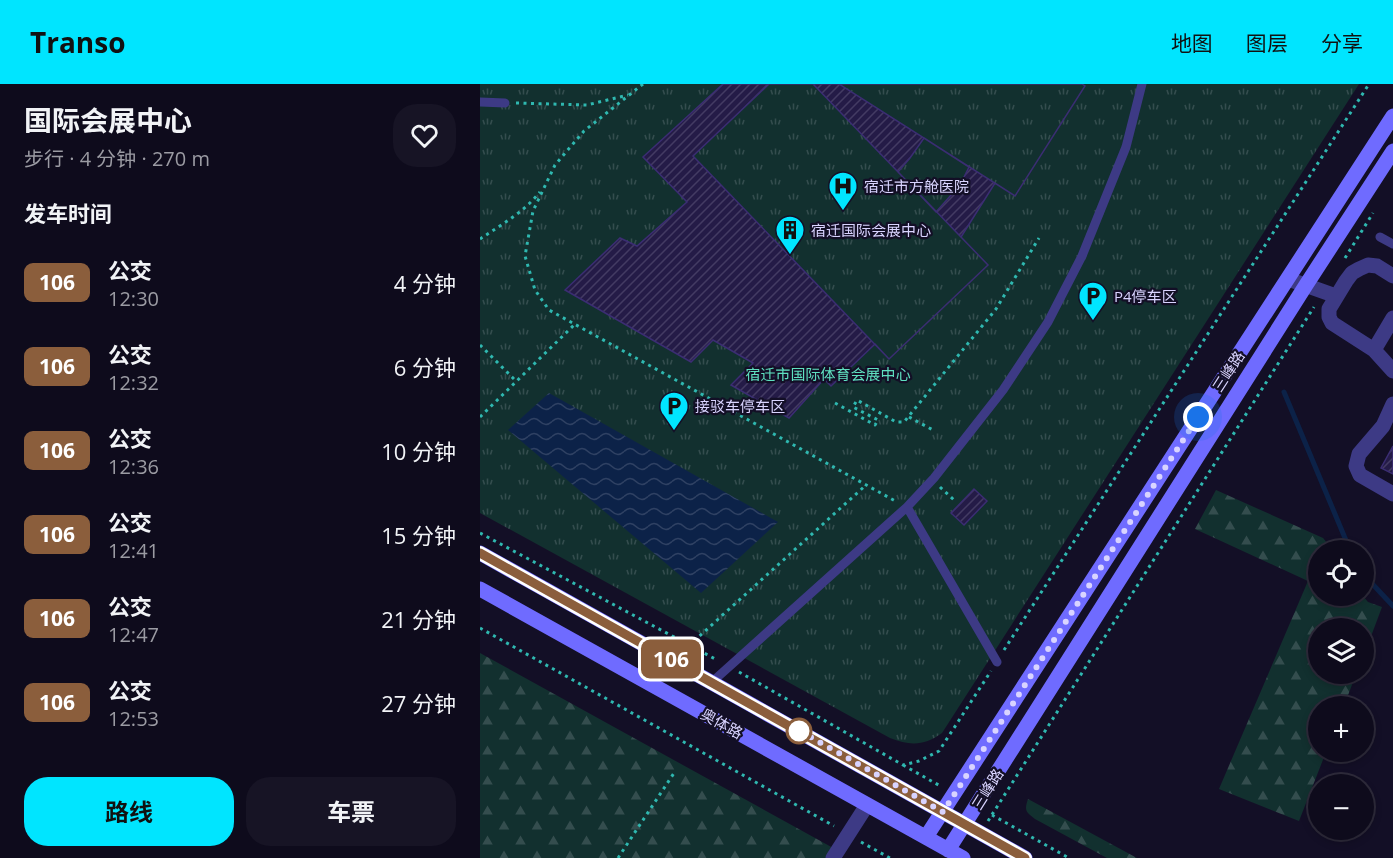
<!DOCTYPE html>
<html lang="zh">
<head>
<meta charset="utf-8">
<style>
	:root { --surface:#0e0b1c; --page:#171425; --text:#f1f3f6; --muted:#9b9ba3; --line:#2e2b3b; --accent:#00e5ff }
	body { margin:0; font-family:"Open Sans","Noto Sans SC",sans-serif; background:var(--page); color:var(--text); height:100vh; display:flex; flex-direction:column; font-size:22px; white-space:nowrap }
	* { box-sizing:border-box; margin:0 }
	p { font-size:20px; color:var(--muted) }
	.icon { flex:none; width:33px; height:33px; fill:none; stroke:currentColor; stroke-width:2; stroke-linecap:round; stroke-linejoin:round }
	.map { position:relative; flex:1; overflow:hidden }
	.drawer { display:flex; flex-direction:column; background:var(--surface); width:480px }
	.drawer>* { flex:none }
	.badge { padding:0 12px; border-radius:9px; font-size:21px; line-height:39px }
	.fabs { position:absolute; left:828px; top:456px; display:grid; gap:12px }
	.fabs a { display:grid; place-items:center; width:66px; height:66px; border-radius:50%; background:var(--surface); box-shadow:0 3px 9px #0003,0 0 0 2px var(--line); font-size:30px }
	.you { position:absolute; width:30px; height:30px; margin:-15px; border:4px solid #fff; border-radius:50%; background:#1a73e8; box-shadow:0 0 0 9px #1a73e833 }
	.map>.badge { position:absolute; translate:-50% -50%; box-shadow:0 0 0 3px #fff }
	h2 { padding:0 24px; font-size:22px; line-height:54px }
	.round { display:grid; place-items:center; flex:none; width:63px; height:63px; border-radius:24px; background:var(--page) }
	.overview { display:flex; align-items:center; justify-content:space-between; height:102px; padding:0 24px }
	h1 { font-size:28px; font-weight:700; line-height:45px }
	.action { display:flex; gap:12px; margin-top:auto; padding:12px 24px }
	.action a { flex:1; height:69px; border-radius:24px; background:var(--accent); color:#111; font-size:24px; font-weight:700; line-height:69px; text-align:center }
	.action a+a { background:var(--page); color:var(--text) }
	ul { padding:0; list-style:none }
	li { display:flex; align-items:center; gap:18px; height:84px; padding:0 24px }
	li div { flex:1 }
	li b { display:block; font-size:22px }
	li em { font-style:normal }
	li .badge { min-width:66px; font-weight:700; text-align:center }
	header { display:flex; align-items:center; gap:36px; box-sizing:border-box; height:84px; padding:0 30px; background:var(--accent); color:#111 }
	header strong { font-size:28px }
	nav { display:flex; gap:33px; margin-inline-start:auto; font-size:21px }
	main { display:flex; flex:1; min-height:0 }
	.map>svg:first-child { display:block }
</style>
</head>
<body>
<header>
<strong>Transo</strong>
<nav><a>地图</a><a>图层</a><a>分享</a></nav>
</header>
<main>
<section class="drawer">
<div class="overview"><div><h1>国际会展中心</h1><p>步行 · 4 分钟 · 270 m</p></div><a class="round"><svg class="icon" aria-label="heart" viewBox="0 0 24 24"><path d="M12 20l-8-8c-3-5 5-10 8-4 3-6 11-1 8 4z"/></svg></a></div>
<h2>发车时间</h2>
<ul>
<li><span class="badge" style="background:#8b5e3c;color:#fff">106</span><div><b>公交</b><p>12:30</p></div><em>4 分钟</em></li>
<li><span class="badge" style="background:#8b5e3c;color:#fff">106</span><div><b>公交</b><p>12:32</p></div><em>6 分钟</em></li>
<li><span class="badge" style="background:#8b5e3c;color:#fff">106</span><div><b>公交</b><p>12:36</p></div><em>10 分钟</em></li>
<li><span class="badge" style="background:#8b5e3c;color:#fff">106</span><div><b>公交</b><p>12:41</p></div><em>15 分钟</em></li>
<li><span class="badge" style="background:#8b5e3c;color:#fff">106</span><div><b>公交</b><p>12:47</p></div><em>21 分钟</em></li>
<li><span class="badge" style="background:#8b5e3c;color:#fff">106</span><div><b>公交</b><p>12:53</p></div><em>27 分钟</em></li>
</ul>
<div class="action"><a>路线</a><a>车票</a></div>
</section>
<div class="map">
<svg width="913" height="774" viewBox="0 0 913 774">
	<defs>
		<pattern id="forest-firs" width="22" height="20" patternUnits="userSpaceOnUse" patternTransform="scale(1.5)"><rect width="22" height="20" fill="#12302f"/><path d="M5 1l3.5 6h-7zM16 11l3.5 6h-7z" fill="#344d4e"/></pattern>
		<pattern id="park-tufts" width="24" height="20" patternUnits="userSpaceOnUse" patternTransform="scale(1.5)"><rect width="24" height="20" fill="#12302f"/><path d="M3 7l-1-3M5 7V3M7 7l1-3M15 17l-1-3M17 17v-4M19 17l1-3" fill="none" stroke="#344d4e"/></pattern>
		<pattern id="water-waves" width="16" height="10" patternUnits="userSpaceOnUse" patternTransform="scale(1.5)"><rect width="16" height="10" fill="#0c2248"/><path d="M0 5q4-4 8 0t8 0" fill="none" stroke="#2f4163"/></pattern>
		<pattern id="building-hatch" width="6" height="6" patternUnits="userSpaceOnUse" patternTransform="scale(1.5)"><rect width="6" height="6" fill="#241b47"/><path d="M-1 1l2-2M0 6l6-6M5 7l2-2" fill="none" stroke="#433b63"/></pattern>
	</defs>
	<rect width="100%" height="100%" fill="#130f26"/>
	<path fill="url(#forest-firs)" d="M736 406 843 454 853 466H838V512H883L888 518 902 523 884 571V544H838V590H876L864 622H838V668H846L819 737 739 705 828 497 715 445Z
		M0 569 355 765 350 774H0Z
		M548 715 657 774H627L555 735C546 728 544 727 548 715Z"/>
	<path fill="url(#park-tufts)" d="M0 0H879L462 649C444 662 430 662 410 654L0 429Z"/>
	<path fill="url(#water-waves)" d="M69 309 298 438 221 509 28 346Z"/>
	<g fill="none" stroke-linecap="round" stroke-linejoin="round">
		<path stroke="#0c2248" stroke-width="5" d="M804 308 870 466
			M884 491 913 522"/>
	</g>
	<path fill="url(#building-hatch)" stroke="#3b2d73" stroke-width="1.5" fill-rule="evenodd" d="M243 0H602L605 2 535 112 515 99 481 153 508 181 409 275 395 260 351 302 344 295 309 334 251 301 273 279 233 256 211 278 85 206 140 154 157 162 207 118 163 73ZM444 54 489 83 480 101 456 128 418 88 430 74Z
		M289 0H333L508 181 409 275 213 72Z
		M359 0H602L605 2 535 112Z
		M913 362V390L901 384Z
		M494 405 507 417 484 441 471 429Z"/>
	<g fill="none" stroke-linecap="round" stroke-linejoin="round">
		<path stroke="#2fb8b0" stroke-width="3" stroke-dasharray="3 4.5" stroke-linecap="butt" d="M163 0 104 47 75 81 53 127 45 172 55 206 69 226 417 418
			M36 19 107 21 148 11
			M0 155C21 141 44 128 60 108
			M865 174 893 129
			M0 261 36 297
			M355 319 395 341 398 336 373 323 377 316 416 338H424L516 225 559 154
			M0 333 95 240
			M429 333 453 346
			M460 403 474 416
			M0 449 237 576
			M0 544 354 742
			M524 566 889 0
			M203 567 386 401
			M259 588 423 681 439 677 459 667 511 587
			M423 681 462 703
			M512 731 589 774
			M508 737 834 223
			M381 758 410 774
			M138 774 194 689"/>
		<path stroke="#3d3a85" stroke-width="9" d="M0 18 25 19
			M900 153 913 160
			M427 423 517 578
			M232 598 427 423 454 394 523 306 568 238 602 172 646 63 662 0"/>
		<path stroke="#3d3a85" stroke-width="15" d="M913 192 897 182 888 181 879 185 872 189 866 197 849 225V233L852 239 894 266 913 287
			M808 195 856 212
			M894 266 913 234
			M913 320 903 342 879 370 876 382 880 391 913 410
			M353 774 387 721"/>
		<path stroke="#6f6bff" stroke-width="15" d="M0 469 545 774
			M0 505 483 774
			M446 753 913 32
			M468 766 826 201 913 67"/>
	</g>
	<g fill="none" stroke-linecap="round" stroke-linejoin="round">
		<g stroke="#fff" stroke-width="14">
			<path id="line" d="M0 469 545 774"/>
		</g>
		<use href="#line" stroke="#8b5e3c" stroke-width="9"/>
		<path stroke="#d9d4ff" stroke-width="6" stroke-dasharray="0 10.8" d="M319 647 311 642 463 728 718 333"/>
	</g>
	<defs>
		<g id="hospital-pin" transform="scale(1.5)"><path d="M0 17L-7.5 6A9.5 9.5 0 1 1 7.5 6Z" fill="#00e5ff" stroke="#130f26"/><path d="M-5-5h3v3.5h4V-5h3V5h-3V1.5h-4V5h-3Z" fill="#111"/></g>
		<g id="building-pin" transform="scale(1.5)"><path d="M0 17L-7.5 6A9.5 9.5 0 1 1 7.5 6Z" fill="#00e5ff" stroke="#130f26"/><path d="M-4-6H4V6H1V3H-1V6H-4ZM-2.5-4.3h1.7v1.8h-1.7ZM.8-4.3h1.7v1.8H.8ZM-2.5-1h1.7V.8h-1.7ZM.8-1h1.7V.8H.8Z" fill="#111"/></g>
		<g id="parking-pin" transform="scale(1.5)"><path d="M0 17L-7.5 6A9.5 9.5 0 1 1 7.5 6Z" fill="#00e5ff" stroke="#130f26"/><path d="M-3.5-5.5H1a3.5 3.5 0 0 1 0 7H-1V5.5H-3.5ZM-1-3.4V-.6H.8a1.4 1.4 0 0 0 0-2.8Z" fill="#111"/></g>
	</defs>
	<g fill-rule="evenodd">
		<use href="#hospital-pin" x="363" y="102"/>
		<use href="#building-pin" x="310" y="146"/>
		<use href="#parking-pin" x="613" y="212"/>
		<use href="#parking-pin" x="194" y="322"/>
	</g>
	<circle fill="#fff" stroke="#8b5e3c" stroke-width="3" cx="319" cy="647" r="12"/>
	<g text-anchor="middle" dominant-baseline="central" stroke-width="4.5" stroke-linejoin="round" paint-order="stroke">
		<g font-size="15" fill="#d9d4ff" stroke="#130f26" text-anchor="start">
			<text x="384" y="102">宿迁市方舱医院</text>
			<text x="331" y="146">宿迁国际会展中心</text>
			<text x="634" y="212">P4停车区</text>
			<text x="215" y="322">接驳车停车区</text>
		</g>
		<g font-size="15" fill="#d9d4ff" stroke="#130f26">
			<text transform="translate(748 287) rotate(-57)">三峰路</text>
			<text transform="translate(242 639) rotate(29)">奥体路</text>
			<text transform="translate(507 705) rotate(-58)">三峰路</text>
		</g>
		<g font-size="15" fill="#5fe0c0" stroke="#130f26">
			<text x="348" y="290">宿迁市国际体育会展中心</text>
		</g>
	</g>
</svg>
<div class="fabs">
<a><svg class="icon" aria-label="locate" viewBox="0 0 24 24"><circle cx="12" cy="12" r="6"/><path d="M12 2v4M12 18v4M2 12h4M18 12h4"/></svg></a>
<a><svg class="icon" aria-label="layers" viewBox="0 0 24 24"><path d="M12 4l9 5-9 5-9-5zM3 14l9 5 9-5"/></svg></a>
<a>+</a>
<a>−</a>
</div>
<div class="you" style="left:718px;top:333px"></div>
<b class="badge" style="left:191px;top:575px;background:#8b5e3c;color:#fff">106</b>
</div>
</main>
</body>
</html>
